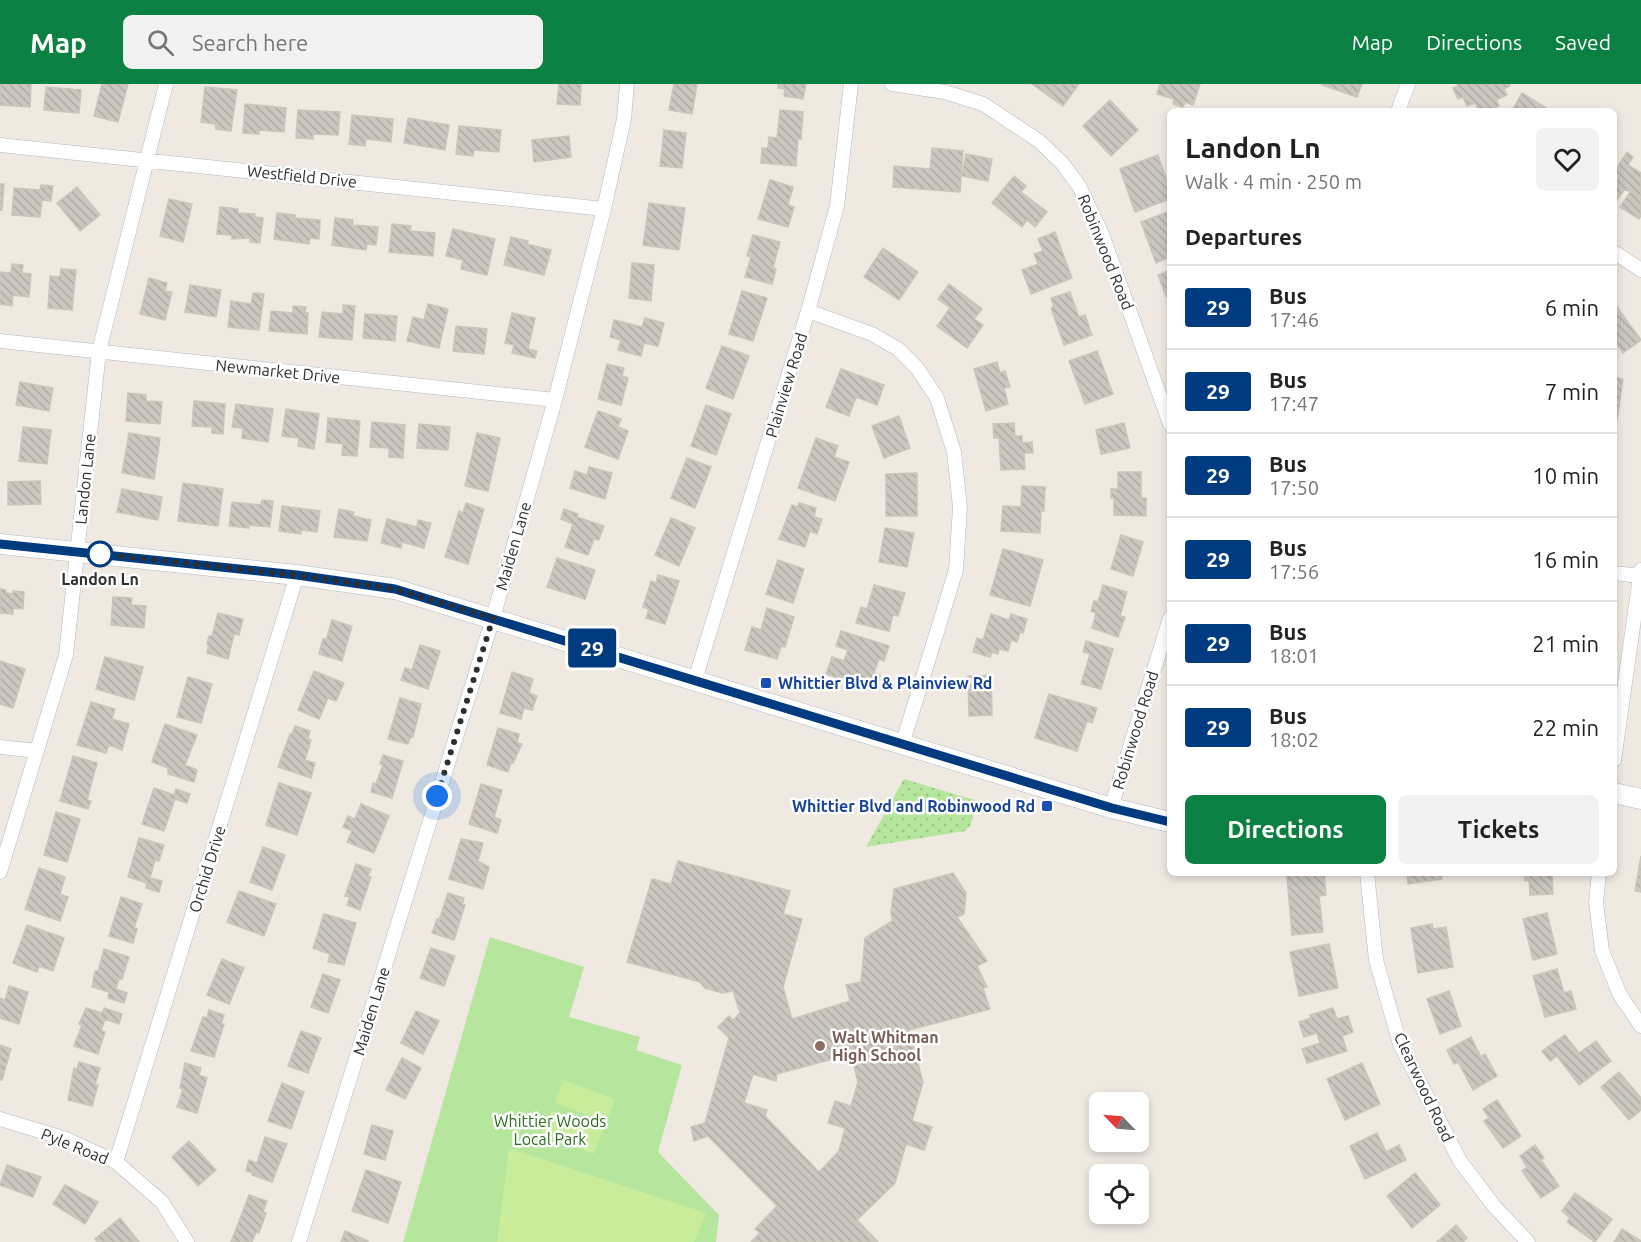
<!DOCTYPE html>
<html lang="en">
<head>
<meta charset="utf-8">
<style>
	:root { --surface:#fff; --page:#f2f2f2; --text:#222; --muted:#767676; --line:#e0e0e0; --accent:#0b8043 }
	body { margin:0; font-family:Ubuntu,sans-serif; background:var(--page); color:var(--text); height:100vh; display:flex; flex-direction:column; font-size:22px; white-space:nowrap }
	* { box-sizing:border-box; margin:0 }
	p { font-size:20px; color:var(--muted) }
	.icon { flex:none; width:33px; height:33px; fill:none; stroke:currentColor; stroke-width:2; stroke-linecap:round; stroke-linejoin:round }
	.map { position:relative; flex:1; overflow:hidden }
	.drawer { position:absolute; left:1167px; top:24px; width:450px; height:768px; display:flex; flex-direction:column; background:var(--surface); border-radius:9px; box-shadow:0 3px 9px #0003 }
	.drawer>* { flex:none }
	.badge { padding:0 12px; border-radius:4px; font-size:21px; line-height:39px }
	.needle { width:39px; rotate:295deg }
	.controls { position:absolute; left:1089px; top:1008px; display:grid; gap:12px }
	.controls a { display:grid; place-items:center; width:60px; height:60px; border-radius:9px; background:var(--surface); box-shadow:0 3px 9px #0003; font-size:30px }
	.you { position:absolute; width:30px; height:30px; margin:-15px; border:4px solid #fff; border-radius:50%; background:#1a73e8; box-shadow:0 0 0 9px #1a73e833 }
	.map>.badge { position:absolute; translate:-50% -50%; box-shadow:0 0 0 3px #fff }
	h2 { padding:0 18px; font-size:22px; line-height:54px }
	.round { display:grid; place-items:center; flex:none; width:63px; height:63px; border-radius:9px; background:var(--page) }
	.headline { display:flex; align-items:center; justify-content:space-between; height:102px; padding:0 18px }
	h1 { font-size:28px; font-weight:600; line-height:45px }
	.cta { display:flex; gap:12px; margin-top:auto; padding:12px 18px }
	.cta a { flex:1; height:69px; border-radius:9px; background:var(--accent); color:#fff; font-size:24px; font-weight:600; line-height:69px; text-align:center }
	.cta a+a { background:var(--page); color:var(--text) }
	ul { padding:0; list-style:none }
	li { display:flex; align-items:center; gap:18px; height:84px; padding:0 18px; border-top:2px solid var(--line) }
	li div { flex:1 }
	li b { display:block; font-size:22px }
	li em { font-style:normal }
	li .badge { min-width:66px; font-weight:700; text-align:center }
	header { display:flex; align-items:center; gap:36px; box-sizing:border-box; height:84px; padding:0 30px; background:var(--accent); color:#fff }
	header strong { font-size:28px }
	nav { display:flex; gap:33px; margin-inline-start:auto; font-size:21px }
	.search { width:420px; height:54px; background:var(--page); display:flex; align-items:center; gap:15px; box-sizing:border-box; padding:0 21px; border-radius:9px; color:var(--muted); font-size:22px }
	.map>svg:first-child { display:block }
</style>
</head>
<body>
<header>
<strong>Map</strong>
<div class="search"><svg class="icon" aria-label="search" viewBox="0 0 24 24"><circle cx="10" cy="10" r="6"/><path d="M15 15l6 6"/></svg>Search here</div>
<nav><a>Map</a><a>Directions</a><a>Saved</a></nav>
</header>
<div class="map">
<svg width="1641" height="1158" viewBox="0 0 1641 1158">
	<defs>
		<pattern id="grass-dots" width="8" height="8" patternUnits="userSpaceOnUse" patternTransform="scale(1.5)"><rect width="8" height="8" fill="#b6e59e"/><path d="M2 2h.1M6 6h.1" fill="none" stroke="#9dc588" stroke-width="1.8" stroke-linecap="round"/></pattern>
		<pattern id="building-back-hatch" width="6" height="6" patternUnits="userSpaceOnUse" patternTransform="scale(1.5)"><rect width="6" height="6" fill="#cbc7bf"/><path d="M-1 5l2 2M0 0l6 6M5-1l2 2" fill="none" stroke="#afaba4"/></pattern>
	</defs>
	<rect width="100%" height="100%" fill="#efe9e1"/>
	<path fill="url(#grass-dots)" d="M904 695 978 717 970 742 965 747 866 763Z"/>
	<path fill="#b6e59e" d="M490 853 584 883 569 933 640 953 636 966 682 981 658 1068 719 1131 716 1158H403Z"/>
	<path fill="#c9ec9a" d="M563 996 615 1015 607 1038 555 1019Z
		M551 1027 603 1046 594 1070 542 1050Z
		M509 1064 706 1129 694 1158H497Z"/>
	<path fill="url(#building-back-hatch)" stroke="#cbc5ba" stroke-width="1.5" fill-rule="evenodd" d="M0 0H31L30 23 0 21Z
		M102 0H128L118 38 94 32Z
		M559 0H581L580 21 557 20Z
		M674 0H697L692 30 669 26Z
		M778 0H806L803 15 784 12 785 5 778 4Z
		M1032 0H1079L1063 22Z
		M1160 0H1200L1193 21 1185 18 1183 23 1173 20 1174 15 1157 10Z
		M1323 0H1362L1357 13 1322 1Z
		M1457 0H1509L1510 2 1504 5 1507 11 1496 16 1499 22 1489 27H1479L1475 19 1467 22 1463 13 1458 15 1453 4 1458 2Z
		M46 3 81 6 79 29 44 26Z
		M205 3 237 6 231 47 216 45 215 40 201 38Z
		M1522 9 1551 27H1512Z
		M1110 16 1138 46 1111 72 1083 42Z
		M245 20 286 24 284 48 259 46V50L243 49Z
		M298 26 340 28 338 51 313 50V55L296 54Z
		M780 26 803 28 801 55 798 54 796 82 761 79 762 64H768L769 53 777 54Z
		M352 31 393 35 391 58 366 55 365 62 349 60Z
		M408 34 449 41 445 66 404 59Z
		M459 42 501 46 499 68 474 66 473 72 456 70Z
		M664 46 686 49 682 84 660 82Z
		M569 52 571 73 534 78 532 56Z
		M932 64 963 67 960 108 893 103 894 82 930 85Z
		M1627 68 1633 73 1628 81 1641 89V132L1639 135 1620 123 1630 108 1625 105 1617 116 1614 114V100L1619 93 1614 88Z
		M966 70 992 75 988 97 962 92Z
		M1158 71 1170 106V115L1135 128 1120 85Z
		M1014 92 1026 102 1021 108 1047 128 1035 143 1027 136 1022 143 992 119Z
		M770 96 793 103 788 121 794 123 788 143 758 135Z
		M0 100H4L2 126H0Z
		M41 101 53 102 51 117 42 116 40 133 12 131 14 104 40 106Z
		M77 103 100 131 80 147 57 119Z
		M169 115 192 120 183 158 160 152Z
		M649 119 685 124 679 166 643 161Z
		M220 123 238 125V129L255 130V133L263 134 260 159 250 158V154L232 155V151L217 150Z
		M1170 127V173L1156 179 1141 138Z
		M277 129 295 131V134L320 136 319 155 310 154 309 160 274 155Z
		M335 134 353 136 352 141 378 143 376 161 367 160 366 166 332 161Z
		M392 140 411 142 410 147 435 149 433 172 389 168Z
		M453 145 495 155 487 191 461 185 463 176 446 172Z
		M1055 148 1072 194 1031 210 1022 186 1038 180 1034 170 1043 167 1038 155Z
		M753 151 780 158 773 184 776 185 772 200 745 193 751 173 747 172Z
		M511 153 528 157 527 160 551 166 544 191 504 181Z
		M883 164 918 188 899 216 864 193Z
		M632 179 654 181 651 217 629 214Z
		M12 180 23 181 22 189 31 190 29 213 13 211 12 222 0 220V188L11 189Z
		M61 185 76 186 72 226 48 224 50 192 60 193Z
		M1170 186V211L1166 212 1158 191Z
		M149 194 167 199 165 207 172 208 165 236 140 230Z
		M949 200 982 225 974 235 983 241 967 264 937 242 950 224 938 215Z
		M190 201 221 206 216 233 185 228Z
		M742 207 767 214 753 257 729 250Z
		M1070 208 1079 233 1085 231 1092 251 1064 261 1051 224 1054 223 1051 214Z
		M253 209 264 210 259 246 228 243 231 217 251 220Z
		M1614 219 1641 256 1623 269 1614 256Z
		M428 220 448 225 439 264 407 257 413 233 424 236Z
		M343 221 355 222 352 256 319 253 322 228 343 230Z
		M293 222 306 223 305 229H308L307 250 269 247 271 227 293 229Z
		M512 229 535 234 528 265 537 267 535 274 512 269 514 261 505 259Z
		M365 230 397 232 395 257 363 254Z
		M645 234 664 239 658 262 644 259 641 272 618 266 621 256 610 253 614 236 642 243Z
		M456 242 487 245 484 270 453 267Z
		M722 262 749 272 733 315 706 304Z
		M1097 267 1113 310 1085 320 1069 277Z
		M997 278 1000 289 1005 287 1010 303 1004 304 1008 320 986 327 974 285Z
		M607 280 624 284 622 292 628 294 621 321 598 315Z
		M841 285 884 301 877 321 856 313 849 332 826 323Z
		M1614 293 1623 295 1617 336H1614Z
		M20 298 53 304 49 327 16 321Z
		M128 309 146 311V317L162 318 160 340 126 337Z
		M194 317 225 320 223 350 212 349V343L192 342Z
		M236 320 273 325 268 358 242 354 243 344 232 343Z
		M706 321 731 330 716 371 691 362Z
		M286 325 319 330 314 365 298 362 299 354 282 352Z
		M598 327 621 335 618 343 628 347 618 375 585 363Z
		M899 332 910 364 884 374 872 342Z
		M328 334 360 337 357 372 342 371 343 360 326 358Z
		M372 338 405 341 403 374 389 373V364L370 363Z
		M1014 339 1015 352H1022V359L1032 358 1033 369H1024L1025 385 1001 386 999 354H994L993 340Z
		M1124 339 1130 364 1101 370 1096 346Z
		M419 340 450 343 448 366 417 364Z
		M23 343 51 346 47 380 19 377Z
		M129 349 160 354 154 395 122 389Z
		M477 349 500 354 488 407 465 402Z
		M816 354 838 362 834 373 849 378 835 417 798 404Z
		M687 374 711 383 695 424 671 414Z
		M589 383 612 389 605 415 570 404 575 387 587 391Z
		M1118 388H1141V414H1146V432L1114 431V414H1111V405H1118Z
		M917 389V432H886V390Z
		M40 397 41 420 8 421V398Z
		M183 399 223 405 218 442 178 437Z
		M1022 402 1045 403 1044 427H1041L1040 449 1001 447 1003 422 1021 423Z
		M122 405 162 413 158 436 117 428Z
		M262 416 273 417 270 443 249 441V444L229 442 232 418 261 421Z
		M466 419 484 425 468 480 445 473 459 427 463 429Z
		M799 419 816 424 814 433 822 435 817 450 810 447 805 463 779 455 792 421 798 423Z
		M282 422 320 427 317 448 301 446V450L279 447Z
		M339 425 354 428 353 432 371 436 367 457 334 453Z
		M564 425 578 430 577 433 604 442 599 456 594 455 588 471 565 463 573 440 561 435Z
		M671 434 695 444 679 482 655 471Z
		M387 435 417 443 418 436 431 439 424 464 402 458 401 464 381 459Z
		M885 444 914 449 907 483 879 478Z
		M1121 451 1143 458 1133 492 1111 485Z
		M1003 465 1043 476 1030 522 990 511Z
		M557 474 595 486 585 515 547 503Z
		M778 476 804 485 793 519 766 510Z
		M658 491 679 497 665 540 646 534 649 525 643 523 651 497 656 499Z
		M874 501 905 509 898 532 893 531 889 547 856 539 861 523 867 525Z
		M1103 501 1127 508 1120 532 1125 533 1118 553 1092 544 1096 529 1091 527 1094 517 1098 518Z
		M0 505 6 506V509L13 510V507L24 508 23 525 13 524V530L0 529Z
		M113 513 132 514 131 521 146 522 144 544 111 541Z
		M767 524 794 533 785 563 781 562 777 575 745 566 752 543 761 546Z
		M218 529 243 535 239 551 234 550 228 575 207 569 209 561 207 560 209 552H212Z
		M991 530 1009 536 1011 530 1027 535 1023 549 1020 548 1017 558 1011 556 1008 567 999 565 998 570 992 568 990 573 973 568 977 554 983 556Z
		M332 536 352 542 342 577 319 570 323 555 326 556Z
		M841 547 889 562 884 577 879 575 874 589 880 591 875 606 826 590 832 573 844 577 848 566 836 562Z
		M1086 557 1113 565 1101 605 1081 600 1090 570 1083 568Z
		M420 561 440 567 428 605 401 596 405 584 412 586Z
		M105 573 143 583 134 616 96 605Z
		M0 577 25 585 13 624 0 620Z
		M314 587 344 599 336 617 328 614 319 635 298 626Z
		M512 588 533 595 529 609 537 612 532 626 524 624 521 635 500 629Z
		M991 591 992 631 969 632 968 592Z
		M188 593 212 600 201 639 177 633Z
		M1049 610 1097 624 1092 639 1087 637 1077 667 1035 654Z
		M400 614 421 620 413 653 411 652 408 660 388 655Z
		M91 618 115 625 112 635 129 640 122 666 109 661 106 669 77 661Z
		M165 640 197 651 185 681 197 686 194 698 168 690V684L152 678Z
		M295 642 310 647 308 655 311 656 305 676 315 679 311 694 278 683 290 650H292Z
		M498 644 519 650 517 659 522 660 513 679 511 678 508 688 487 681Z
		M383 671 403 677 392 714 371 708 373 699 376 700 383 680H380Z
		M73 672 97 679 87 716 91 717 88 725 60 717Z
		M279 699 311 709 297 751 266 741Z
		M481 700 502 706 494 733 501 736 497 749 469 740Z
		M154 704 174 711 176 705 190 710 187 719 175 715 164 747 142 740Z
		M361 720 389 732 374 769 347 758 352 747 343 743 348 732 355 735Z
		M56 728 80 735 67 778 44 771Z
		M139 754 164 761 159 777 155 776 150 794 162 797 159 808 146 804 147 799 128 793Z
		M461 755 483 759 478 777 489 783 483 805 449 795Z
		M263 763 285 771 272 806 250 798Z
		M1641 772V808L1635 807Z
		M678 777 790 807 783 830 802 835 783 903 792 935 850 917 846 901 861 898 865 854 892 837 891 828 894 805 953 789 966 809 964 830 957 833 987 877 977 882 987 903 983 904 990 925 909 946 923 998 912 1037 932 1043 924 1066 906 1060 895 1099 857 1136 878 1158H751L760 1149 755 1145 777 1122 708 1052 694 1057 691 1043 705 1039 729 954 718 943 729 932 733 936 740 929 733 907 722 909 705 904 700 898 627 878 652 795 671 800ZM851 970 858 998 851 1022 835 1017 828 1039 845 1044 839 1067 819 1088 765 1032 767 1026 744 1019 753 990 776 997 777 990Z
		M356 780 371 785 368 792 371 793 360 826 347 821 350 813 345 812Z
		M39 784 65 793 60 810 68 813 60 837 25 825Z
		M1324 789 1326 811 1319 812 1323 848 1292 851 1287 792Z
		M1407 789H1442V795L1408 800Z
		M1524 789H1552L1553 810 1530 811 1529 796 1525 797Z
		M239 807 276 820 264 852 227 838Z
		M448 809 464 814 462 821H465L454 856 432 849 437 835 439 836Z
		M121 813 142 820 134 844 137 845 133 859 109 852Z
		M1547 829 1557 870 1533 876 1523 835Z
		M324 830 356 839 344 881 328 878 330 870 313 864Z
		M1432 840 1433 845 1446 843 1453 883 1418 889 1411 844Z
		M27 841 64 854 53 887 39 882 37 888 13 879Z
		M1329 860 1338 904 1299 912 1290 868Z
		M431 864 455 872 444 902 420 894Z
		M104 865 129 873 122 895 119 894 116 905 127 909 124 919 108 914 109 908 92 903 95 887H98Z
		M222 875 244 884 229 920 207 911Z
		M1557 885 1564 909 1571 907 1576 925 1545 933 1533 892Z
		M323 890 340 896 328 929 311 923Z
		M9 902 28 908 19 940 0 934V914L5 916Z
		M1449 907 1461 942 1440 950 1427 915Z
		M86 924 102 929 104 924 122 930 119 940 105 935 101 947 105 948 98 970 74 962 82 941 79 940Z
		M1333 924 1337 935 1348 932 1353 948 1342 952 1347 967 1307 979 1302 965 1320 959 1317 949 1304 953 1299 938 1311 934 1310 931Z
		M209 926 224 931 221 940H224L214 973 191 967 203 933 207 934Z
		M416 927 439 937 423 970 401 959Z
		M301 947 321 954 308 989 288 982Z
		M1565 951 1579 969 1596 957 1611 977 1579 1001 1557 972 1550 977 1542 967Z
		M1471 953 1481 973 1485 970 1497 992 1473 1006 1458 978 1454 980 1447 966Z
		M0 961 11 965 2 996H0Z
		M402 974 421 984 405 1015 386 1006Z
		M79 978 100 984 95 1001H98L92 1022 68 1016 74 984 77 985Z
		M185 979 201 984 199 991 207 994 197 1029 177 1023 183 1005 180 1004Z
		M1362 979 1380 1020 1345 1036 1327 995Z
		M1619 988 1641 1014V1026L1629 1036 1601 1003Z
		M282 999 304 1008 291 1045 268 1037Z
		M1497 1016 1521 1052 1503 1064 1484 1037 1489 1034 1483 1025Z
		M372 1041 393 1047 385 1076 364 1070Z
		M1377 1049 1386 1068 1399 1061 1406 1076 1365 1095 1350 1062Z
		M265 1053 287 1060 272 1098 252 1091 253 1089 246 1087 249 1076 257 1079Z
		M189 1057 216 1086 198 1102 172 1073Z
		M1535 1061 1544 1074 1541 1076 1559 1102 1541 1114 1522 1087 1527 1083 1520 1072Z
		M7 1081 41 1093 33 1113 0 1101Z
		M366 1086 401 1098 388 1139 352 1127Z
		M1415 1089 1440 1121 1412 1144 1387 1112Z
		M65 1101 98 1118 85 1140 53 1120Z
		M1575 1109 1612 1135 1595 1158 1567 1138 1570 1134 1562 1127Z
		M249 1111 267 1117 263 1128 266 1129 259 1149 256 1148 252 1158H231Z
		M120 1134 139 1158H97L95 1155Z
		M1456 1141 1467 1154 1463 1158H1437Z
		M1622 1145 1641 1157V1158H1614Z
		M345 1147 368 1157 367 1158H341Z"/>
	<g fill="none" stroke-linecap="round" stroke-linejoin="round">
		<g stroke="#b4b7c1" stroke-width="15">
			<path id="street" d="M892 0 945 8 983 20 1039 57 1062 79 1079 102 1102 150 1170 340
				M1398 27 1408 0
				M0 61 604 125
				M1614 168 1641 186
				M808 227 872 250 898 265 917 284 937 314 954 368 960 423 956 486 902 661
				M0 257 555 316
				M1614 489 1640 492
				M695 596 808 227 837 122 851 0
				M0 663 37 667
				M1614 676 1641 486
				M1111 724 1170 534
				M0 788 66 571 99 267 166 0
				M1367 789 1376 876 1400 960 1460 1077 1494 1122 1528 1158
				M1599 789 1596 818 1602 867 1620 911 1641 942
				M0 1035 66 1055 116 1078 162 1118 187 1158
				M116 1078 297 491
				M299 1158 493 534 555 316 604 125 624 35 627 0"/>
		</g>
		<g stroke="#b4b7c1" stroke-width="21">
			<path id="secondary" d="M0 460 297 491 395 505 1111 724 1170 738
				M1614 709 1641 715"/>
		</g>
		<use href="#street" stroke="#fff" stroke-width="14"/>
		<use href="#secondary" stroke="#fff" stroke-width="20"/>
	</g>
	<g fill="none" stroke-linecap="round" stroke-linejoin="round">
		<g stroke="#fff" stroke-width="14">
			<path id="line" d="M0 460 297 491 395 505 1112 724 1170 738"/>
		</g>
		<use href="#line" stroke="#003b80" stroke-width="9"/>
		<path stroke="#2e2e2e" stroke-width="6" stroke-dasharray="0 10.8" d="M100 470 297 491 395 505 493 534 437 712"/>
	</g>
	<circle fill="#fff" stroke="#003b80" stroke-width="3" cx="100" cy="470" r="12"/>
	<g fill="#1a4fb4" stroke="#fff" stroke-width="2">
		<rect x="760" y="593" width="12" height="12" rx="3"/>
		<rect x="1041" y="716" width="12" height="12" rx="3"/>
	</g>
	<circle fill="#8d6e63" stroke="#fff" stroke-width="2" cx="820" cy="962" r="6"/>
	<g text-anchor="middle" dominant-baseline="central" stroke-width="5" stroke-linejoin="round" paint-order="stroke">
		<g font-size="16" fill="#2e2e2e" stroke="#fff">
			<text transform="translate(302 92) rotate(6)">Westfield Drive</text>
			<text transform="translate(1106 168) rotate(68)">Robinwood Road</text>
			<text transform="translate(278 287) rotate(6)">Newmarket Drive</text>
			<text transform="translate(786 301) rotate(-73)">Plainview Road</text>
			<text transform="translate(85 395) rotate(-84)">Landon Lane</text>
			<text transform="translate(513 462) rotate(-74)">Maiden Lane</text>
			<text transform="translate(1135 646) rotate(-73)">Robinwood Road</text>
			<text transform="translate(207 785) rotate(-73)">Orchid Drive</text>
			<text transform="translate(371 927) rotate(-73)">Maiden Lane</text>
			<text transform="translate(1424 1003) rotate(65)">Clearwood Road</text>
			<text transform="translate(75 1062) rotate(22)">Pyle Road</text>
		</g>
		<g font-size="16" font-weight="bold" fill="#2e2e2e" stroke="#fff">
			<text x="100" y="495">Landon Ln</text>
		</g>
		<g font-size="16" font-weight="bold" fill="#164399" stroke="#fff" text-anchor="start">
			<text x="778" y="599">Whittier Blvd &amp; Plainview Rd</text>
			<text x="1035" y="722" text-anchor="end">Whittier Blvd and Robinwood Rd</text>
		</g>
		<g font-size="16" font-weight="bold" fill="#785e54" stroke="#fff" text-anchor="start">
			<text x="832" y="953">Walt Whitman<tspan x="832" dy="18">High School</tspan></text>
		</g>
		<g font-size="16" fill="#2c6e1b" stroke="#fff">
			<text x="550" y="1037">Whittier Woods<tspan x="550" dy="18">Local Park</tspan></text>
		</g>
	</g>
</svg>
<div class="controls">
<a><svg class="needle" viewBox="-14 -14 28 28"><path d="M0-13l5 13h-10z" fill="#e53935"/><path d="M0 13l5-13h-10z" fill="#767676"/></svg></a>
<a><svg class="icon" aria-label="locate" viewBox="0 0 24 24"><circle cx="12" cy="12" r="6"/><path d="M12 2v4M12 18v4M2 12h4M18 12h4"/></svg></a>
</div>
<div class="you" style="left:437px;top:712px"></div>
<b class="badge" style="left:592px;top:564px;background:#003b80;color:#fff">29</b>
<section class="drawer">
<div class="headline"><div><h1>Landon Ln</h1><p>Walk · 4 min · 250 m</p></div><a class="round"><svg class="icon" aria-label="heart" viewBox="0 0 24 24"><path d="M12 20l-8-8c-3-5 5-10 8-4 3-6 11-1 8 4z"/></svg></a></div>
<h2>Departures</h2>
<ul>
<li><span class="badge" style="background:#003b80;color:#fff">29</span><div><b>Bus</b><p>17:46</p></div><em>6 min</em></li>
<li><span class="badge" style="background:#003b80;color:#fff">29</span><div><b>Bus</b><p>17:47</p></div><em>7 min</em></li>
<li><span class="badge" style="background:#003b80;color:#fff">29</span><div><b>Bus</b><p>17:50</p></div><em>10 min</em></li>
<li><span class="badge" style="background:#003b80;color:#fff">29</span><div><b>Bus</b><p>17:56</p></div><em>16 min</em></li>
<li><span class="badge" style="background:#003b80;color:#fff">29</span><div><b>Bus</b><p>18:01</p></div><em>21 min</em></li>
<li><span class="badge" style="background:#003b80;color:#fff">29</span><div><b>Bus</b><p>18:02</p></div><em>22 min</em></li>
</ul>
<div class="cta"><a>Directions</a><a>Tickets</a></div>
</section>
</div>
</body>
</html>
